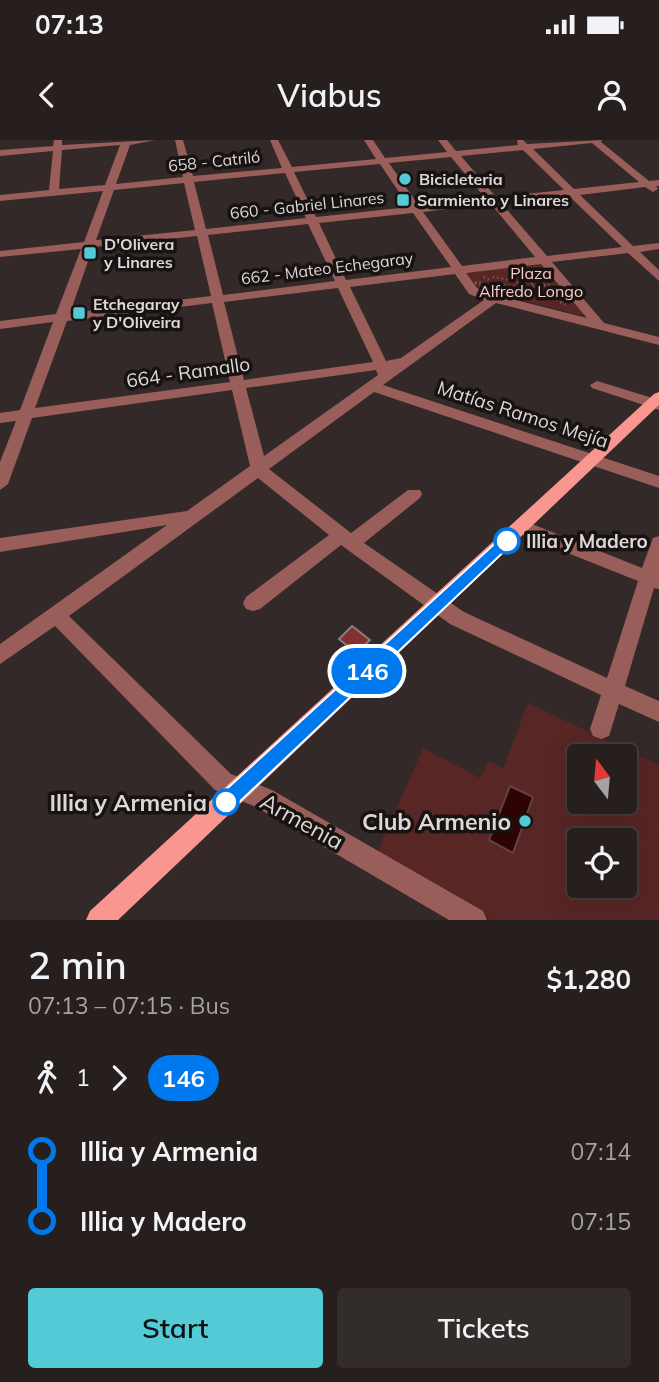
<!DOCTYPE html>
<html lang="en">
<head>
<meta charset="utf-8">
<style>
	:root { --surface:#261f1e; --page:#322c2b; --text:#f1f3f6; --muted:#a4a2a4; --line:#423d3c; --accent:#52cbd7 }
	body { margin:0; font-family:Mulish,sans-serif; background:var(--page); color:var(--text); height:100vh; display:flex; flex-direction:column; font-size:26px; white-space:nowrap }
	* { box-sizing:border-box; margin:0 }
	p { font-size:23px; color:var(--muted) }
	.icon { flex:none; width:38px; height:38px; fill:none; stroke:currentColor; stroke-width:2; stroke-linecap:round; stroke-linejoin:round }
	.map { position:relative; height:780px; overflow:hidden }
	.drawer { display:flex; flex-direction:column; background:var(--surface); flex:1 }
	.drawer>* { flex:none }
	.badge { padding:0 14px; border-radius:23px; font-size:24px; line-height:46px }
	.needle { width:46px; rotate:344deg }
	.controls { position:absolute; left:567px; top:604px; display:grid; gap:14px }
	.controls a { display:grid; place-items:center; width:70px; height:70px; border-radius:7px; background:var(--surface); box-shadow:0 7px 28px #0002,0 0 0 2px var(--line); font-size:35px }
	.map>.badge { position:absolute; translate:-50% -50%; box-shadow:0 0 0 4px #fff }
	.legs { display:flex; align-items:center; gap:10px; height:77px; padding:0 28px; font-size:23px }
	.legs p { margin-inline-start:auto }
	.headline { display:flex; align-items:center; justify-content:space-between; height:119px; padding:0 28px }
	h1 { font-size:38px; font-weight:600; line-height:52px }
	.primary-button { display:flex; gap:14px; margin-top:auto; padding:14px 28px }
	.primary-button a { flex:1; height:80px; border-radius:7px; background:var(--accent); color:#111; font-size:28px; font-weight:600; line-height:80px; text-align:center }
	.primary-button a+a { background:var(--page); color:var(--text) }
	ul { padding:0 28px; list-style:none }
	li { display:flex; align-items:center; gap:24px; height:70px; font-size:26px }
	li i { display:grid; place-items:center; width:10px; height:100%; margin:0 9px; background:currentColor }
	li i::after { content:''; width:18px; height:18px; margin:-9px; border:5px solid; border-radius:50%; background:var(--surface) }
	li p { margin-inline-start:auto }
	li:first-child i { background:linear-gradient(#0000 50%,currentColor 0) }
	li:last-child i { background:linear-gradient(currentColor 50%,#0000 0) }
	.status { display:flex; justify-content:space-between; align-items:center; height:49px; padding:0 35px; background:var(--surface); direction:ltr }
	.status svg { height:19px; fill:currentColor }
	header { display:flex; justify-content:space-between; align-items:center; height:91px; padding:0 28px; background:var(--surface); font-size:32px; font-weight:600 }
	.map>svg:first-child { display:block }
</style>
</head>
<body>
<div class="status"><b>07:13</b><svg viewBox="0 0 49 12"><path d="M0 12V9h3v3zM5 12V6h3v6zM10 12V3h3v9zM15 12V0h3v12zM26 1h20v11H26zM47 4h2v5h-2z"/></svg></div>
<header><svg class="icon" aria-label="back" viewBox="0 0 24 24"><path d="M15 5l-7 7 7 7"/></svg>Viabus<svg class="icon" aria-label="person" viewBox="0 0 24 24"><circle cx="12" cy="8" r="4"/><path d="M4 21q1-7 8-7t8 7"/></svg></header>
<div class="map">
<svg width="659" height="780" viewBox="0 0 659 780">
	<rect width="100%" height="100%" fill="#322928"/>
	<path fill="#582624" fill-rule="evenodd" d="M540 123 584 173 579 175 491 152 475 146 465 133Z
		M528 563 659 625V780H491L377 713 423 608 480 638 489 621 503 628ZM579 616H625V662H579ZM579 700H625V746H579Z"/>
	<path fill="#2d0304" stroke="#624343" stroke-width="2" d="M510 646 533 657 513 713 489 700Z"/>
	<path fill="#83302e" stroke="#8b7f7e" stroke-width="2" d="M352 486 370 500 356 513 339 499Z"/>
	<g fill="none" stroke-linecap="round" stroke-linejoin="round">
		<path stroke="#827b7a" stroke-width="2" stroke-dasharray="1 3.5" stroke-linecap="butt" d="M484 137 495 144 518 147
			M493 137 518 141
			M527 140 534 144 525 148 518 145V141Z
			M475 142H482L484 144 477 145Z
			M535 146 550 145
			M533 147 565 165
			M523 155 525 148"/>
		<path fill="#995e59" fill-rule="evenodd" d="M54 0H62V5L155 0 130 5 116 44 183 37 175 0H183L193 36 282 28 270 0H278L292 27 376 19 364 0H373L385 18 447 12 438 0H447L456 11 518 5 517 0H523L527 4 602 0 601 2 649 41 659 40V46H656L658 49 653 52 645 47 580 55 633 106 659 103V109L640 112 659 130V141L628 113 552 122 604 183 659 197V205L496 163 383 245 659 336V348L374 252 269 329 351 393 408 350H420L422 354 420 358 364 403 464 472 607 538 638 441 515 392 512 387 515 382H527L642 428 653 398 659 396V449L654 448 625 546 659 561V582L619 564 609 596 601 599 593 596 590 589 601 555 450 484 341 405 260 469 253 471 246 469 243 463 246 457 329 395 258 338 69 476 231 634 272 650 483 771 487 780H449L256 667 215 650 55 486 0 524V504L167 385 0 412V398L187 371 250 326 232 250 32 278 8 344 0 350V322L16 281 0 283V273L20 270 53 182 0 189V181L56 174 81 109 0 117V111L84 102 103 51 0 61V55L49 50 53 11 0 16V10L53 6ZM592 3 639 42 574 49 533 9ZM120 5 105 45 59 49 62 10ZM523 10 564 50 496 57 461 16ZM451 17 486 59 419 66 389 23ZM380 24 409 67 316 77 294 32ZM285 33 306 78 206 89 194 42ZM184 43 195 90 96 100 114 50ZM569 56 622 107 547 116 501 63ZM491 64 535 117 462 126 423 72ZM413 73 451 127 346 140 319 83ZM308 84 335 141 223 155 208 95ZM197 96 211 156 70 173 93 107ZM541 124 587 178 488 153 477 148 466 133ZM455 134 469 154 484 160 401 218 386 221 350 147ZM338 148 373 222 244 240 224 162ZM212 163 230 242 35 268 67 181ZM376 230 378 235 264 316 246 248Z
			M597 241 659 260V270L592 248 590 245Z"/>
		<path fill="#f9968f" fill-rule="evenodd" d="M659 252V265L118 780H86L90 771 654 254Z"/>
	</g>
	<path fill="#0079ef" stroke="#fff" stroke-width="2" d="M507 395 514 401 512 404 233 668 226 671 220 668 217 662 220 655 502 397Z"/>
	<g fill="#52cbd7" stroke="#171312" stroke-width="2.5">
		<circle cx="405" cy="39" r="7"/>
		<rect x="396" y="53" width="14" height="14" rx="3.5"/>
		<rect x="83" y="106" width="14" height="14" rx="3.5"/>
		<rect x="72" y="166" width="14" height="14" rx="3.5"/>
		<circle cx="525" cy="681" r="7"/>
	</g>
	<g fill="#fff" stroke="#0079ef" stroke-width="3.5">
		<circle cx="507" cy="401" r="12"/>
		<circle cx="226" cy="662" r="12"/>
	</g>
	<g text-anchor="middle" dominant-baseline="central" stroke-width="7" stroke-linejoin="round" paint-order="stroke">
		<g font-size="16" fill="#ddd7d6" stroke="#171312">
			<text transform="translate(214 21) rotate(-6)">658 - Catriló</text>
			<text transform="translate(307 65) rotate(-6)">660 - Gabriel Linares</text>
			<text transform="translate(327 128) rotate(-7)">662 - Mateo Echegaray</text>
		</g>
		<g font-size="16" font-weight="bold" fill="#ddd7d6" stroke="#171312" text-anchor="start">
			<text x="419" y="39">Bicicleteria</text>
			<text x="417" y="60">Sarmiento y Linares</text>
			<text x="104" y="104">D'Olivera<tspan x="104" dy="18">y Linares</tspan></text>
			<text x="93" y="164">Etchegaray<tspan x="93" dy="18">y D'Oliveira</tspan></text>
		</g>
		<g font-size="16" fill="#fecbc6" stroke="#171312">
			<text x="531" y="133">Plaza<tspan x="531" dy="18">Alfredo Longo</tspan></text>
		</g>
		<g font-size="19" fill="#ddd7d6" stroke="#171312">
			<text transform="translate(188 232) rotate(-8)">664 - Ramallo</text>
			<text transform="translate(523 274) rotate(18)">Matías Ramos Mejía</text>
		</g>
		<g font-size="19" font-weight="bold" fill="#ddd7d6" stroke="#171312" text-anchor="start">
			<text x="526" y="401">Illia y Madero</text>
		</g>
		<g font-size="23" font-weight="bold" fill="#ddd7d6" stroke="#171312" text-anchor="end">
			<text x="207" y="662">Illia y Armenia</text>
		</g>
		<g font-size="23" fill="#ddd7d6" stroke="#171312">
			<text transform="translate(302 681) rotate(29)">Armenia</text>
		</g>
		<g font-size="23" font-weight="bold" fill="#ddd7d6" stroke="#171312" text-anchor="end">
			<text x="511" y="681">Club Armenio</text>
		</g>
	</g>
</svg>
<div class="controls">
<a><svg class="needle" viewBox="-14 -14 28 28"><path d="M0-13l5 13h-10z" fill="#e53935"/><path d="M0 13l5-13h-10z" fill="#a4a2a4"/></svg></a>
<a><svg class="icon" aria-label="locate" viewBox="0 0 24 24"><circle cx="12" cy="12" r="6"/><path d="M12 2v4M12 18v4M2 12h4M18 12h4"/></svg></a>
</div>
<b class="badge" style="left:367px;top:531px;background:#0079ef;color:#fff">146</b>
</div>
<section class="drawer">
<div class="headline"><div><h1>2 min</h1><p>07:13 – 07:15 · Bus</p></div><b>$1,280</b></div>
<div class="legs"><svg class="icon" aria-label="walk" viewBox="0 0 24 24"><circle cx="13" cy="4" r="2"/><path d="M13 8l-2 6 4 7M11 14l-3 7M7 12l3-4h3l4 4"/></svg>1<svg class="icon" aria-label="forward" viewBox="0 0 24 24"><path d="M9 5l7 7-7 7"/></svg><b class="badge" style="background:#0079ef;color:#fff">146</b></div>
<ul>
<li><i style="color:#0079ef"></i><b>Illia y Armenia</b><p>07:14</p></li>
<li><i style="color:#0079ef"></i><b>Illia y Madero</b><p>07:15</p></li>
</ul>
<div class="primary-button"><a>Start</a><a>Tickets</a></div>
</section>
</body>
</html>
